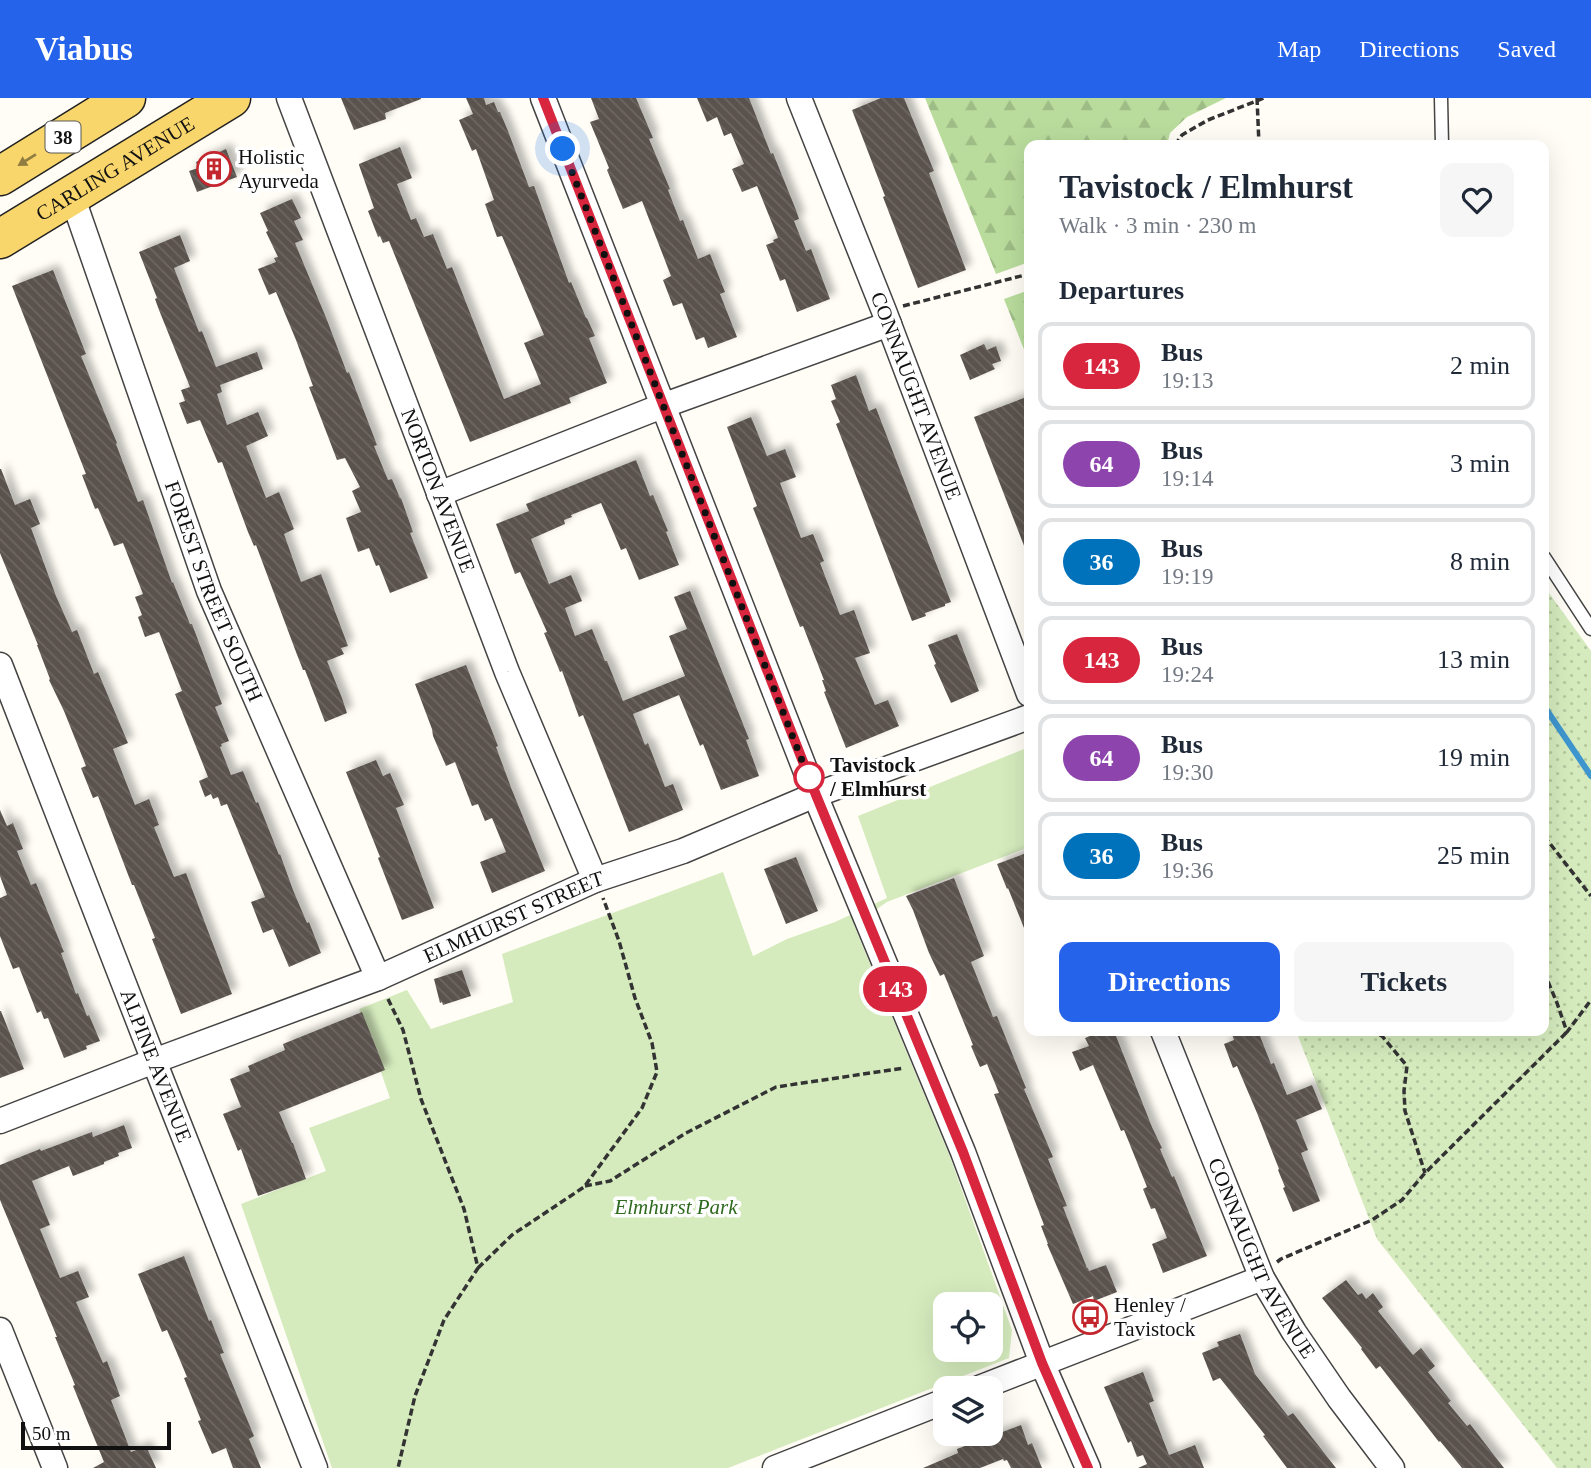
<!DOCTYPE html>
<html lang="en">
<head>
<meta charset="utf-8">
<style>
	:root { --surface:#fff; --page:#f6f6f7; --text:#1f2937; --muted:#747a83; --line:#e0e1e3; --accent:#2563eb }
	body { margin:0; font-family:Georgia,serif; background:var(--page); color:var(--text); height:100vh; display:flex; flex-direction:column; font-size:26px; white-space:nowrap }
	* { box-sizing:border-box; margin:0 }
	p { font-size:23px; color:var(--muted) }
	.icon { flex:none; width:38px; height:38px; fill:none; stroke:currentColor; stroke-width:2; stroke-linecap:round; stroke-linejoin:round }
	.map { position:relative; flex:1; overflow:hidden }
	.drawer { position:absolute; left:1024px; top:42px; width:525px; height:896px; display:flex; flex-direction:column; background:var(--surface); border-radius:14px; box-shadow:0 7px 28px #0002 }
	.drawer>* { flex:none }
	.badge { padding:0 14px; border-radius:23px; font-size:24px; line-height:46px }
	.controls { position:absolute; left:933px; top:1194px; display:grid; gap:14px }
	.controls a { display:grid; place-items:center; width:70px; height:70px; border-radius:14px; background:var(--surface); box-shadow:0 7px 28px #0002; font-size:35px }
	.scale { position:absolute; left:21px; bottom:18px; width:150px; box-sizing:border-box; padding-left:7px; border:4px solid #111; border-top:0; font-size:19px; line-height:24px; white-space:nowrap; color:#111; -webkit-text-stroke:5px #fff; paint-order:stroke }
	.you { position:absolute; width:35px; height:35px; margin:-18px; border:5px solid #fff; border-radius:50%; background:#1a73e8; box-shadow:0 0 0 10px #1a73e833 }
	.map>.badge { position:absolute; translate:-50% -50%; box-shadow:0 0 0 4px #fff }
	h2 { padding:0 35px; font-size:26px; line-height:63px }
	.round { display:grid; place-items:center; flex:none; width:74px; height:74px; border-radius:14px; background:var(--page) }
	.summary { display:flex; align-items:center; justify-content:space-between; height:119px; padding:0 35px }
	h1 { font-size:33px; font-weight:700; line-height:52px }
	.action { display:flex; gap:14px; margin-top:auto; padding:14px 35px }
	.action a { flex:1; height:80px; border-radius:14px; background:var(--accent); color:#fff; font-size:28px; font-weight:700; line-height:80px; text-align:center }
	.action a+a { background:var(--page); color:var(--text) }
	ul { padding:0; list-style:none }
	li { display:flex; align-items:center; gap:21px; height:88px; margin:0 14px 10px; padding:0 21px; border:4px solid var(--line); border-radius:14px }
	li div { flex:1 }
	li b { display:block; font-size:26px }
	li em { font-style:normal }
	li .badge { min-width:77px; font-weight:700; text-align:center }
	header { display:flex; align-items:center; gap:42px; box-sizing:border-box; height:98px; padding:0 35px; background:var(--accent); color:#fff }
	header strong { font-size:33px }
	nav { display:flex; gap:38px; margin-inline-start:auto; font-size:24px }
	.map>svg:first-child { display:block }
</style>
</head>
<body>
<header>
<strong>Viabus</strong>
<nav><a>Map</a><a>Directions</a><a>Saved</a></nav>
</header>
<div class="map">
<svg width="1591" height="1370" viewBox="0 0 1591 1370">
	<defs>
		<pattern id="grass-dots" width="8" height="8" patternUnits="userSpaceOnUse" patternTransform="scale(1.75)"><rect width="8" height="8" fill="#d5ebbd"/><path d="M2 2h.1M6 6h.1" fill="none" stroke="#b6c8a1" stroke-width="1.8" stroke-linecap="round"/></pattern>
		<pattern id="forest-firs" width="22" height="20" patternUnits="userSpaceOnUse" patternTransform="scale(1.75)"><rect width="22" height="20" fill="#b9dc9c"/><path d="M5 1l3.5 6h-7zM16 11l3.5 6h-7z" fill="#9ebc85"/></pattern>
		<pattern id="building-back-hatch" width="6" height="6" patternUnits="userSpaceOnUse" patternTransform="scale(1.75)"><rect width="6" height="6" fill="#5a524d"/><path d="M-1 5l2 2M0 0l6 6M5-1l2 2" fill="none" stroke="#6d6662"/></pattern>
		<filter id="shadow"><feDropShadow dx="6" dy="-6" stdDeviation="3.5" flood-color="#0004"/></filter>
	</defs>
	<rect width="100%" height="100%" fill="#fffdf5"/>
	<path fill="url(#grass-dots)" d="M1544 483 1549 495 1591 553V1370H1557L1377 1141 1296 933H1544Z"/>
	<path fill="url(#forest-firs)" d="M925 0H1226L1187 19 1170 35 1167 47H1029V164L996 176Z
		M1029 192V264L1004 201Z"/>
	<path fill="#d5ebbd" fill-rule="evenodd" d="M1029 649V749L887 804 854 827 950 1059 1012 1232 1009 1260 728 1370H332L241 1106 326 1073 309 1030 390 1000 359 911 407 892 431 931 513 904 502 856 723 774 753 858 787 841 835 824 887 800 858 718ZM945 1206H990V1251H945Z"/>
	<g fill="none" stroke-linecap="round" stroke-linejoin="round">
		<path stroke="#3f96cf" stroke-width="6" d="M1544 608 1591 678"/>
	</g>
	<path fill="url(#building-back-hatch)" filter="url(#shadow)" d="M341 0H421V1L385 15 386 21 354 32Z
		M466 0H484L486 7 494 4 498 14H500L508 33 529 89 534 88 569 185 571 184 586 220H587L595 238 589 240 607 285 569 300 571 305 470 344 389 143 383 145 380 138 378 139 368 113 374 110 359 67V66L400 49 412 80 397 86 411 122 416 120 424 139 433 136 447 171 452 169 504 301 541 286 524 245 544 237 502 138 497 139 485 106 494 102 476 51 472 53 459 22 473 16Z
		M591 0H636L653 40 649 41 670 91 668 92 680 123 683 122 698 161 710 156 725 194 720 196 737 239 708 250 704 239 696 242 682 205 673 208 663 182 671 178 642 103 623 111 607 72 609 70 590 24 599 21Z
		M697 0H749L771 56 773 55 796 112 799 121 794 123 806 153 811 151 830 201 797 214 785 181 780 183 766 147 774 144 773 142 778 140 757 88 742 94 732 71 744 66 731 35 724 38 717 19 707 24Z
		M881 0H904L934 73 929 75 966 172 918 190 883 99 885 98 852 12Z
		M226 51 237 79 197 94 189 73 198 70 196 64Z
		M292 101 301 120 294 123 303 142 295 145 327 222 347 275 349 274 377 347 374 348 388 382 392 381 400 400H401L413 434 410 435 428 480 390 495 379 467 376 468 369 450 358 454 346 420 361 414 352 393 360 389 345 360 337 362 309 289 313 288 296 242 276 194 269 197 258 171 276 164 274 160 278 159 266 134 268 133 260 115Z
		M180 137 190 163 174 170 199 234 202 233 216 269 257 254 263 271 220 287 222 294 217 296 227 327 258 314 268 338 246 348 266 400 279 394 294 431 284 436 301 484 321 476 348 548 341 550 344 556 327 563 342 600 347 615 325 624 305 572H303L296 554 256 447 254 448 248 434 222 364 218 365 200 322 187 326 179 305 185 303 181 292 190 289 159 212 155 201 157 200 139 154Z
		M53 172 86 256 81 258 117 345 116 346 138 404 143 402 172 485 173 484 190 526H192L222 606 215 609 229 643 221 646 222 648 220 649 231 677 243 673 256 705 258 704 279 757 280 756 293 792 307 825 309 824 321 855 289 869 273 831 263 835 251 804 265 799 227 706 221 708 218 699 213 701 211 696 205 699 199 683 208 679 175 596 182 593 159 534 145 539 138 519 142 517 135 499 143 496 123 445 114 448 98 410 95 411 82 377 86 376 12 188Z
		M984 246 987 252 996 248 1001 263 992 266 995 271 970 282 960 257Z
		M856 277 869 313 876 310 951 504 945 506V508L925 515 926 518 912 523 836 326 840 324 831 303 836 301 831 287Z
		M1029 298V458H1028L974 319Z
		M751 319 767 358 785 351 796 379 780 385 801 440 813 436 824 463 820 465 840 517 854 512 870 555 855 560 875 607 888 602 899 628 846 650 824 594 826 593 822 582H824L803 528 800 529 753 410 757 408 727 329Z
		M636 362 650 398 653 397 668 433 666 434 679 467 639 482 626 450 621 452 601 405 571 417 572 419 564 422 565 426 531 441 549 486 571 477 582 503 565 510 575 538 592 531 605 563H607L623 603 685 578 669 538 687 531 674 499 690 493 749 641 746 642 759 678 721 692 703 646 700 648 679 597 633 616 645 647 648 645 665 689 673 686 683 712 629 734 583 617 579 619 562 573 560 574 544 535 547 534 520 474 515 476 496 426 529 413 526 406Z
		M0 371H1L15 407 30 401 40 426 31 430 56 498 72 534 77 532 94 576 98 574 128 645 113 651 135 707 149 701 159 727 154 729 174 779 186 775 232 896 181 916 152 841 155 840 134 787H132L98 698 93 700 81 670 86 668 64 613 49 582 50 581 37 547H38L0 455Z
		M957 536 979 593 951 605 934 567 936 566 928 547Z
		M466 567 498 648 496 649 512 692 545 773 492 795 480 764 506 754 492 720 485 723 478 706 472 708 455 664 446 668 433 638 432 631 415 586Z
		M376 662 383 678 390 675 404 707 396 710 434 810 402 822 378 760 380 759 346 674Z
		M0 712 7 728 13 725 23 751 17 753 31 787 36 785 64 854 61 855 76 896 78 895 87 918 89 917 100 943 86 948 87 951 64 960 48 920 44 921 41 913 37 915 19 869 13 871 0 838V800L7 797 0 778Z
		M1029 754V840H1028L1008 790 1007 791 997 766Z
		M796 759 818 813 786 826 764 771Z
		M954 780 984 858 971 864 993 919 997 918 1026 990 1024 991 1053 1059 1048 1061 1067 1108 1063 1109 1087 1170H1088L1089 1173 1106 1167 1117 1194 1094 1203 1093 1198 1073 1206 1047 1146H1048L1041 1128 1044 1127 994 996 999 995 987 966 980 969 971 948 973 947 944 876 940 878 929 855 913 812 906 798Z
		M462 872 471 898 443 907 442 904 440 905 434 881Z
		M0 913H1L24 971 0 980Z
		M362 914 385 972 279 1014 292 1045H293L306 1081 258 1098 241 1051 238 1053 223 1016 241 1009 230 981 250 973 248 968 285 952 283 946Z
		M1102 933H1114L1152 1029 1162 1050 1160 1051 1172 1079 1174 1078 1207 1158 1163 1175 1152 1146 1167 1140 1155 1110 1151 1111 1143 1091 1147 1089 1124 1032 1121 1033 1093 967 1080 973 1072 954 1089 948 1085 940Z
		M1231 933H1258L1271 966 1274 965 1287 997 1312 987 1322 1011 1296 1022 1308 1052 1301 1055 1320 1103 1293 1114 1283 1090 1285 1089 1278 1072 1279 1071 1257 1015 1237 968 1233 970 1224 946 1234 942Z
		M124 1027 132 1050 118 1055 119 1058 104 1064V1066L73 1078 69 1068 32 1083 50 1127 40 1131 60 1180 78 1173 89 1199 76 1204 103 1265 107 1263 120 1298 111 1302 131 1354 146 1348 156 1370H93L104 1364 73 1288 75 1287 55 1239H57L0 1102V1067L40 1051 41 1053 92 1034 93 1039Z
		M184 1158 209 1223 211 1222 224 1255 220 1256 254 1338 249 1341 261 1370H233L226 1350 212 1356 198 1323 201 1322 184 1280 187 1279 177 1255 167 1232 162 1234 138 1176Z
		M1346 1182 1358 1197 1362 1195 1366 1201 1373 1195 1383 1209 1378 1213 1413 1257 1421 1250 1435 1268 1428 1274 1451 1303 1448 1305 1467 1328 1470 1326 1504 1370H1462L1440 1343 1439 1344 1380 1268 1376 1271 1361 1251 1362 1250 1322 1200Z
		M1240 1236 1255 1276 1288 1318 1293 1315 1336 1370H1287L1263 1338 1265 1337 1220 1280 1213 1283 1202 1255 1219 1248 1217 1244Z
		M1143 1274 1154 1303 1149 1305 1169 1357 1195 1347 1204 1370H1138L1147 1366 1143 1357 1137 1359 1131 1343 1128 1345 1104 1289Z
		M1021 1327 1028 1347 1032 1345 1042 1370H1011L1007 1362 1004 1363 1003 1361 980 1370H923L958 1355 957 1351Z"/>
	<g fill="none" stroke-linecap="round" stroke-linejoin="round">
		<g stroke="#444" stroke-width="15">
			<path id="lane" d="M1441 0 1442 47
				M1544 459 1591 531"/>
		</g>
		<g stroke="#444" stroke-width="27">
			<g id="street">
				<path id="s1" d="M289 0 507 574 595 782"/>
				<path d="M543 0 815 697 963 1054 1042 1265 1088 1370"/>
				<path id="s2" d="M799 0 884 213 1029 596"/>
				<path id="s3" d="M72 98 209 493 378 880"/>
				<path d="M439 396 662 308 889 226"/>
				<path id="s4" d="M0 567 154 963 315 1370"/>
				<path id="s5" d="M1163 933 1262 1180 1294 1234 1339 1300 1392 1370"/>
				<path id="s6" d="M0 1023 154 963 378 880 595 782 683 753 815 697 1029 619"/>
				<path d="M0 1232 55 1370"/>
				<path d="M979 1290 1262 1180"/>
				<path d="M775 1370 945 1303"/>
			</g>
		</g>
		<g stroke="#222" stroke-width="41">
			<g id="primary">
				<path d="M0 78 126 0"/>
				<path id="s7" d="M0 141 231 0"/>
			</g>
		</g>
		<path stroke="#333" stroke-width="3.5" stroke-dasharray="7 3.5" stroke-linecap="butt" d="M1257 0 1259 47
			M1175 47 1182 37 1208 22
			M903 208 1029 176
			M1544 738 1591 798
			M1544 874 1557 905 1567 934 1591 902
			M388 901 403 932 421 1001 464 1111 478 1170 444 1222 415 1298 398 1370
			M1370 933 1382 938 1407 968 1404 993 1405 1013 1425 1075
			M585 1088 610 1083 686 1035 776 989 904 970
			M1277 1164 1281 1161 1372 1122 1402 1102 1425 1075 1567 934
			M478 1170 512 1137 584 1089 642 1010 657 974 652 945 635 900 619 843 603 800"/>
		<use href="#lane" stroke="#fff" stroke-width="12"/>
		<use href="#street" stroke="#fff" stroke-width="24"/>
		<use href="#primary" stroke="#f9d66b" stroke-width="38"/>
		<path stroke="#333" stroke-width="3.5" stroke-dasharray="7 3.5" stroke-linecap="butt" d="M1208 22 1264 0"/>
	</g>
	<defs><path id="oneway-solid" d="M-6-.8H1V-3.2L6.5 0L1 3.2V.8H-6Z" transform="scale(1.75)"/></defs>
	<use fill="#917d42" href="#oneway-solid" transform="translate(27 62) rotate(148)"/>
	<g fill="none" stroke-linecap="round" stroke-linejoin="round">
		<g stroke="#fff" stroke-width="16">
			<path id="line" d="M543 0 816 697 963 1054 1042 1265 1088 1370"/>
		</g>
		<use href="#line" stroke="#d7263d" stroke-width="10"/>
		<path stroke="#111" stroke-width="7" stroke-dasharray="0 12.6" d="M563 51 810 683 809 679"/>
	</g>
	<defs>
		<g id="building-ring" transform="scale(1.75)"><circle r="9.5" fill="#fff" stroke="#c4262e" stroke-width="1.5"/><path d="M-4-6H4V6H1V3H-1V6H-4ZM-2.5-4.3h1.7v1.8h-1.7ZM.8-4.3h1.7v1.8H.8ZM-2.5-1h1.7V.8h-1.7ZM.8-1h1.7V.8H.8Z" fill="#c4262e"/></g>
		<g id="bus-ring" transform="scale(1.75)"><circle r="9.5" fill="#fff" stroke="#c4262e" stroke-width="1.5"/><path d="M-5-6H5V4H4V6H2V4H-2V6H-4V4H-5ZM-3.5-4V0h7V-4ZM-3.5 1.2v1.5H-2V1.2ZM2 1.2v1.5H3.5V1.2Z" fill="#c4262e"/></g>
	</defs>
	<g fill-rule="evenodd">
		<use href="#building-ring" x="214" y="71"/>
		<use href="#bus-ring" x="1090" y="1219"/>
	</g>
	<circle fill="#fff" stroke="#d7263d" stroke-width="3.5" cx="809" cy="679" r="14"/>
	<g text-anchor="middle" dominant-baseline="central" stroke-width="7" stroke-linejoin="round" paint-order="stroke">
		<rect fill="#fff" stroke="#585858" stroke-width="2" x="45.5" y="23.5" width="35" height="31" rx="5"/>
		<g font-size="19" font-weight="bold" fill="#111">
			<text x="63" y="39">38</text>
		</g>
		<g font-size="21" fill="#111" stroke="#fff" text-anchor="start">
			<text x="238" y="59">Holistic<tspan x="238" dy="24">Ayurveda</tspan></text>
			<text x="1114" y="1207">Henley /<tspan x="1114" dy="24">Tavistock</tspan></text>
		</g>
		<g font-size="21" fill="#111" stroke="#fff">
			<text stroke="none"><textPath href="#s7" startOffset="135">CARLING AVENUE</textPath></text>
			<text stroke="none"><textPath href="#s2" startOffset="320">CONNAUGHT AVENUE</textPath></text>
			<text stroke="none"><textPath href="#s1" startOffset="420">NORTON AVENUE</textPath></text>
			<text stroke="none"><textPath href="#s3" startOffset="420">FOREST STREET SOUTH</textPath></text>
			<text stroke="none"><textPath href="#s6" startOffset="553">ELMHURST STREET</textPath></text>
			<text stroke="none"><textPath href="#s4" startOffset="430">ALPINE AVENUE</textPath></text>
			<text stroke="none"><textPath href="#s5" startOffset="248">CONNAUGHT AVENUE</textPath></text>
		</g>
		<g font-size="21" font-weight="bold" fill="#111" stroke="#fff" text-anchor="start">
			<text x="830" y="667">Tavistock<tspan x="830" dy="24">/ Elmhurst</tspan></text>
		</g>
		<g font-size="21" font-style="italic" fill="#2f6b1f" stroke="#fff">
			<text x="676" y="1109">Elmhurst Park</text>
		</g>
	</g>
</svg>
<div class="controls">
<a><svg class="icon" aria-label="locate" viewBox="0 0 24 24"><circle cx="12" cy="12" r="6"/><path d="M12 2v4M12 18v4M2 12h4M18 12h4"/></svg></a>
<a><svg class="icon" aria-label="layers" viewBox="0 0 24 24"><path d="M12 4l9 5-9 5-9-5zM3 14l9 5 9-5"/></svg></a>
</div>
<div class="scale">50 m</div>
<div class="you" style="left:563px;top:51px"></div>
<b class="badge" style="left:895px;top:891px;background:#d7263d;color:#fff">143</b>
<section class="drawer">
<div class="summary"><div><h1>Tavistock / Elmhurst</h1><p>Walk · 3 min · 230 m</p></div><a class="round"><svg class="icon" aria-label="heart" viewBox="0 0 24 24"><path d="M12 20l-8-8c-3-5 5-10 8-4 3-6 11-1 8 4z"/></svg></a></div>
<h2>Departures</h2>
<ul>
<li><span class="badge" style="background:#d7263d;color:#fff">143</span><div><b>Bus</b><p>19:13</p></div><em>2 min</em></li>
<li><span class="badge" style="background:#8e44ad;color:#fff">64</span><div><b>Bus</b><p>19:14</p></div><em>3 min</em></li>
<li><span class="badge" style="background:#0072bc;color:#fff">36</span><div><b>Bus</b><p>19:19</p></div><em>8 min</em></li>
<li><span class="badge" style="background:#d7263d;color:#fff">143</span><div><b>Bus</b><p>19:24</p></div><em>13 min</em></li>
<li><span class="badge" style="background:#8e44ad;color:#fff">64</span><div><b>Bus</b><p>19:30</p></div><em>19 min</em></li>
<li><span class="badge" style="background:#0072bc;color:#fff">36</span><div><b>Bus</b><p>19:36</p></div><em>25 min</em></li>
</ul>
<div class="action"><a>Directions</a><a>Tickets</a></div>
</section>
</div>
</body>
</html>
